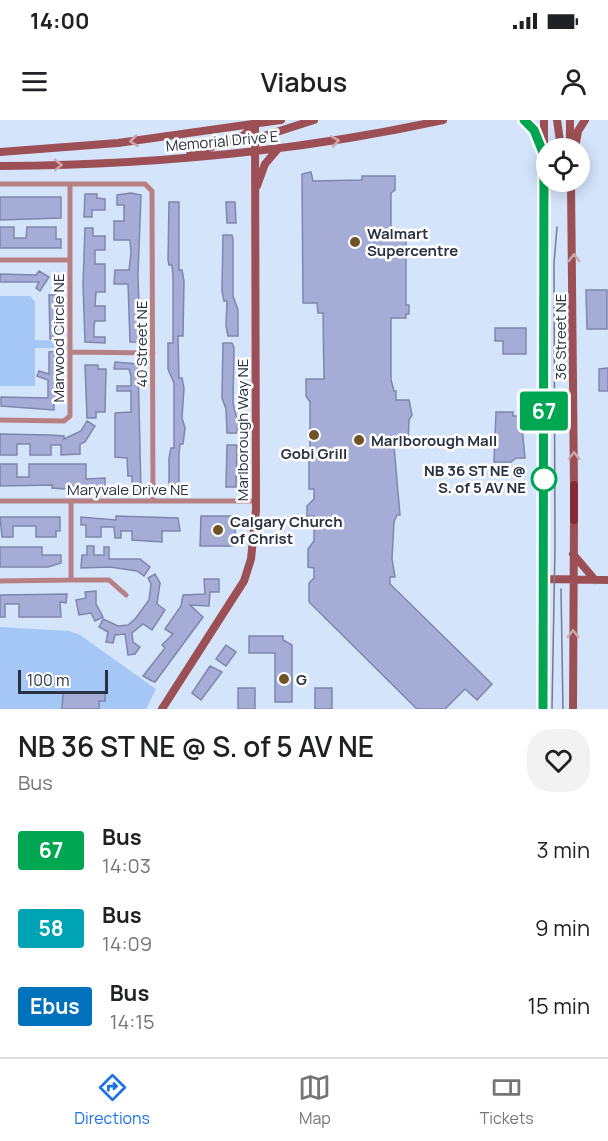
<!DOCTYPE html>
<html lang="en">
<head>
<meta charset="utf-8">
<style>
	:root { --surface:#fff; --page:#f2f2f2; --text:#202124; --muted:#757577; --line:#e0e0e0; --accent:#1a73e8 }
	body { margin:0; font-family:Manrope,sans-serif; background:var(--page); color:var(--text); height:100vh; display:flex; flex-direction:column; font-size:22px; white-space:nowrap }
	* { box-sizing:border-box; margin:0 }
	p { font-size:20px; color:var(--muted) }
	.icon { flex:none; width:33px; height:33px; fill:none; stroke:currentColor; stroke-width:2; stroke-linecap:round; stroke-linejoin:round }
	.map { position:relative; height:589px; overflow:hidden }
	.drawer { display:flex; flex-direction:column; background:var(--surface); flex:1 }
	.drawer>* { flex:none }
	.badge { padding:0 12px; border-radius:4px; font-size:21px; line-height:39px }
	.buttons { position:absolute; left:536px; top:18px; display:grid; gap:12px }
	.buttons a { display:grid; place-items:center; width:54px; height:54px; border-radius:50%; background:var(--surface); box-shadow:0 3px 15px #0003; font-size:30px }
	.scale { position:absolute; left:18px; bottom:15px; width:90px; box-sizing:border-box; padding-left:6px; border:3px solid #283241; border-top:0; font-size:16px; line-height:21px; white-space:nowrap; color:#283241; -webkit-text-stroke:4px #fff; paint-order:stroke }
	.map>.badge { position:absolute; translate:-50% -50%; box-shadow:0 0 0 3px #fff }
	.round { display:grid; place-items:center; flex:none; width:63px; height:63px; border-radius:24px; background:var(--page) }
	.head { display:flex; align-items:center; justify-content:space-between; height:102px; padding:0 18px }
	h1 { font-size:28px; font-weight:600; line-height:45px }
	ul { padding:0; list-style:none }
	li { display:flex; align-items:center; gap:18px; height:78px; padding:0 18px }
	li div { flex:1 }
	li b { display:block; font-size:22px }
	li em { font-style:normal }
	li .badge { min-width:66px; font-weight:700; text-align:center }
	.status { display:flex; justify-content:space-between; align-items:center; height:42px; padding:0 30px; background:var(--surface); direction:ltr }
	.status svg { height:16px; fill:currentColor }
	header { display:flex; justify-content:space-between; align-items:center; height:78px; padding:0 18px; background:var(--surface); font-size:27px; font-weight:600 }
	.menu { display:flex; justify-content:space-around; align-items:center; height:84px; border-top:2px solid var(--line); background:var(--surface); font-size:16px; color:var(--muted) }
	.menu a { display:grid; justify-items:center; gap:3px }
	.menu .active { color:var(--accent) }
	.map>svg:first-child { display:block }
</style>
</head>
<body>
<div class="status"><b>14:00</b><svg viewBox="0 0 49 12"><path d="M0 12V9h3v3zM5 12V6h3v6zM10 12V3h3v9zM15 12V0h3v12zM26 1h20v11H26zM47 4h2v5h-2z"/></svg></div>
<header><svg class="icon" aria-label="menu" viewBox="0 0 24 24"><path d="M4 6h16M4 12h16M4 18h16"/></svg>Viabus<svg class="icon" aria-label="person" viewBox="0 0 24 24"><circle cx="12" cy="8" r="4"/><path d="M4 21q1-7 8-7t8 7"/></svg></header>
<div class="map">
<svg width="608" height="589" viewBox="0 0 608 589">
	<rect width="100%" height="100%" fill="#d4e4fb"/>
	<path fill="#a5c7f5" d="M0 176H30L35 182V220L64 221V228H35V266H0Z
		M0 507 69 511 80 515 156 569 146 589H0Z"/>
	<path fill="#a5add6" stroke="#7f86ad" stroke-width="1.5" d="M311 52 313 61 362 60V56H395V70L391 73V117H406V185H409V194H406V198H391V260L394 271H396V280H409L412 295 409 300 408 326H394L400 395H397L394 402 392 439 395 457H390V464L492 564 477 580 465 569 445 589H417L309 482V463L314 458V448L308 447V429L314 421V396H307V386L314 379V369H309V340H315V331L310 326V282L306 276V259H324L323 193H318L317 183H303L302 54Z
		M131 73 141 75 138 154 140 222H130L128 164H114L115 150H129L131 133 130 120H114V101H124V85H117V75Z
		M85 74H97V78L105 79V90H92V97H84Z
		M0 77H61V98L0 100Z
		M169 82H179V150H182L184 161 183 216H178L179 258H182L184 268 182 298 185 308 183 324H180L179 333V369H170L169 364V338L171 328H174V263L168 249V223H173V156L172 145H169L168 140Z
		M226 82H235L236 103H227Z
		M0 107H14V118H26L27 107H56V119H61V128H0Z
		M85 108H93V116H105V130H95V144H105V172H96L95 186H105V201H95L94 206V217H105V223L85 222 83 164Z
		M223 115H232L233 120V176L238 190V216H228L226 206 227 181H224L222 171Z
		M39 151 49 157 40 171 36 168 39 162H0V154L36 155Z
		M586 170H607V209H587Z
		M49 175H58L57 219H50Z
		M495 208H526V234H503V221H495Z
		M223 223H232L234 228 233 283 238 303 237 313H227L226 289 222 278Z
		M58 231 59 282H54V290L1 286V277L48 278V260L37 256 39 251 49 254V232Z
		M115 242 138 244 141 371H132V356H128L127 338 115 337V293L131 292V271H117V266H131V256L129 249H114Z
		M85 245H98V249H106L105 292H96V298H87Z
		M608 248V271H599V249Z
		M496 292H513V296H521L525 338H516L511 342H494Z
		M87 301 95 306 85 322 80 324V334L61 335V325H51V335H30V324H17V335H0V314L50 315 64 316V319L81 311Z
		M227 325H237L236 367H226Z
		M0 344H17V357H29V344H86V359L105 358V367L64 369 52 368V365L0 366Z
		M116 396 178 398 180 411H162V422L132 420V411H121V418H115L114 407H101V417H86V405H81V397L116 400Z
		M201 396H233L236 402 234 426H200Z
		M0 397H60V411H56V417H36V406H13V417H2Z
		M87 426H94V435H104V427H109V439H140L150 447 144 456 137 451 110 447 81 448 82 435H87Z
		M0 427H42V435H61V443L48 447H0Z
		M155 454 160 463 157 484 165 490 152 510 143 504 132 513 133 522 140 527 135 534 128 535 125 514 115 515 113 523 106 522 108 512 99 507 103 499 118 506 128 505 135 499 149 480 151 464 148 458Z
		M204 459H219V472H210L209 486 190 485 203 497 155 562 152 561 143 556 165 528 162 525 173 514 165 509 181 486 183 475 205 474Z
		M96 471V484L103 497 95 501 91 493 79 495 76 480 86 478 85 472Z
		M67 474 66 483 60 482 61 497H19V484H5V497H0V475Z
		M249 516H283V520L292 525V582H275V533H249Z
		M226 525 236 532 226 546 216 539Z
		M210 546 222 552 201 580 192 573Z
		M238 568H255V589H238Z
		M315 568H332V589H315Z
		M63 573H105V581H99V589H62Z"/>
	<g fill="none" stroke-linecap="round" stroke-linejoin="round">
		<path stroke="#b78183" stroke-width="5" d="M0 64H145L152 71 153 381
			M0 140H70V296L64 301 0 300
			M70 140V65
			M70 232 153 233
			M0 381H256
			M71 460H109L126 475
			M0 461 71 460V381"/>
		<path stroke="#9c5056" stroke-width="8" d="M524 0 534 10 542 31
			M557 0 561 28
			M570 0V28
			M255 19 314 0
			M575 28 578 11 585 0
			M0 32 118 23 281 0
			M190 35 244 15 255 5
			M0 46C149 45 297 32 443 0
			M571 62 574 365
			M257 66 265 44 277 30
			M573 434 595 460
			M544 459 608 460
			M162 589 244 461 251 439 256 390 255 5
			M543 589 544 0
			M573 589 574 400"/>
		<path stroke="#872a36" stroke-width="8" d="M574 400V365"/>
		<path stroke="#717d90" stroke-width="1.5" d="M561 469 563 589
			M552 589 555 426 554 143 557 107"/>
	</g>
	<defs><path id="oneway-chevron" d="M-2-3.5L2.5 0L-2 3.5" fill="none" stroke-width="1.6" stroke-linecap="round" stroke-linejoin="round" transform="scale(1.5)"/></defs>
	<g stroke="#cea8aa">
		<use href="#oneway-chevron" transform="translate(134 21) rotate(173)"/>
		<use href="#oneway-chevron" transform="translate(335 21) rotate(-9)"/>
		<use href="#oneway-chevron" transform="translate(58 45) rotate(-1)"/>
		<use href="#oneway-chevron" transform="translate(574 138) rotate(-91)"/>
		<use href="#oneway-chevron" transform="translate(574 336) rotate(-89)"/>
		<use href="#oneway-chevron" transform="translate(573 514) rotate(-90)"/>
	</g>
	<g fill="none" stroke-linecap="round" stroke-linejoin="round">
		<g stroke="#fff" stroke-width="14">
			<path id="line" d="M524 0 534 10 544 35 543 589"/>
		</g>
		<use href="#line" stroke="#00a651" stroke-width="9"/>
	</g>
	<g fill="#6f5225" stroke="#fff" stroke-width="2">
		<circle cx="355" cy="122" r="6"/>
		<circle cx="314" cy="315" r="6"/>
		<circle cx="359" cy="320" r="6"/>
		<circle cx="218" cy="410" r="6"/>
		<circle cx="284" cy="559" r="6"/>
	</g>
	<circle fill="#fff" stroke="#00a651" stroke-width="3" cx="544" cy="359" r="12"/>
	<g text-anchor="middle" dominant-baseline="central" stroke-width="5" stroke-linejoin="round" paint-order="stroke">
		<g font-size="15" fill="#283241" stroke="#fff">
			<text transform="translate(222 21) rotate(-5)">Memorial Drive E</text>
			<text transform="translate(560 217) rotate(-90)">36 Street NE</text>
			<text transform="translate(58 218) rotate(-90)">Marwood Circle NE</text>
			<text transform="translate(141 224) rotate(-90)">40 Street NE</text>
			<text transform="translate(242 310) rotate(-90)">Marlborough Way NE</text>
			<text x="128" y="369">Maryvale Drive NE</text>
		</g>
		<g font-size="15" font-weight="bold" fill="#283241" stroke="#fff" text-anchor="start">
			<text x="367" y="113">Walmart<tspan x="367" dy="17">Supercentre</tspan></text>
			<text x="371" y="320">Marlborough Mall</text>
			<text x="314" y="333" text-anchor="middle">Gobi Grill</text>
			<text x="230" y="401">Calgary Church<tspan x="230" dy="17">of Christ</tspan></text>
			<text x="296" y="559">G</text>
		</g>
		<g font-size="15" font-weight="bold" fill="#283241" stroke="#fff" text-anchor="end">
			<text x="526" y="350">NB 36 ST NE @<tspan x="526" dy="17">S. of 5 AV NE</tspan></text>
		</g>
	</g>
</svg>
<div class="buttons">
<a><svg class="icon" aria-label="locate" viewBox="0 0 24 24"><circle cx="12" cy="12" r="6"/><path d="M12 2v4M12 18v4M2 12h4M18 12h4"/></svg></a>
</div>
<div class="scale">100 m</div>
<b class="badge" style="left:544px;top:291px;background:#00a651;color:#fff">67</b>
</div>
<section class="drawer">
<div class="head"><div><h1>NB 36 ST NE @ S. of 5 AV NE</h1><p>Bus</p></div><a class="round"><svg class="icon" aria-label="heart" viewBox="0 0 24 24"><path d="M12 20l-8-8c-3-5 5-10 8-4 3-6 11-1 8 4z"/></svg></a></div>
<ul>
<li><span class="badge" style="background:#00a651;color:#fff">67</span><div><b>Bus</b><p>14:03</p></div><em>3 min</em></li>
<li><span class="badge" style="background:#00a3b4;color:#fff">58</span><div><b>Bus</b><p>14:09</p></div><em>9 min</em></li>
<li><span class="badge" style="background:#0072bc;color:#fff">Ebus</span><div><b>Bus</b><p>14:15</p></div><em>15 min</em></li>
</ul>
</section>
<nav class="menu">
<a class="active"><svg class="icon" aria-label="directions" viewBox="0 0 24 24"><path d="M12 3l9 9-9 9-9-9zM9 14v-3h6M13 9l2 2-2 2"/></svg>Directions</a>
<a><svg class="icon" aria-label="map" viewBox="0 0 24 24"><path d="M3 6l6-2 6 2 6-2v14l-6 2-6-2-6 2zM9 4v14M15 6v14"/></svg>Map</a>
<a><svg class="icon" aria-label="tickets" viewBox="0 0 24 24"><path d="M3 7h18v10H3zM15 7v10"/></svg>Tickets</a>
</nav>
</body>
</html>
